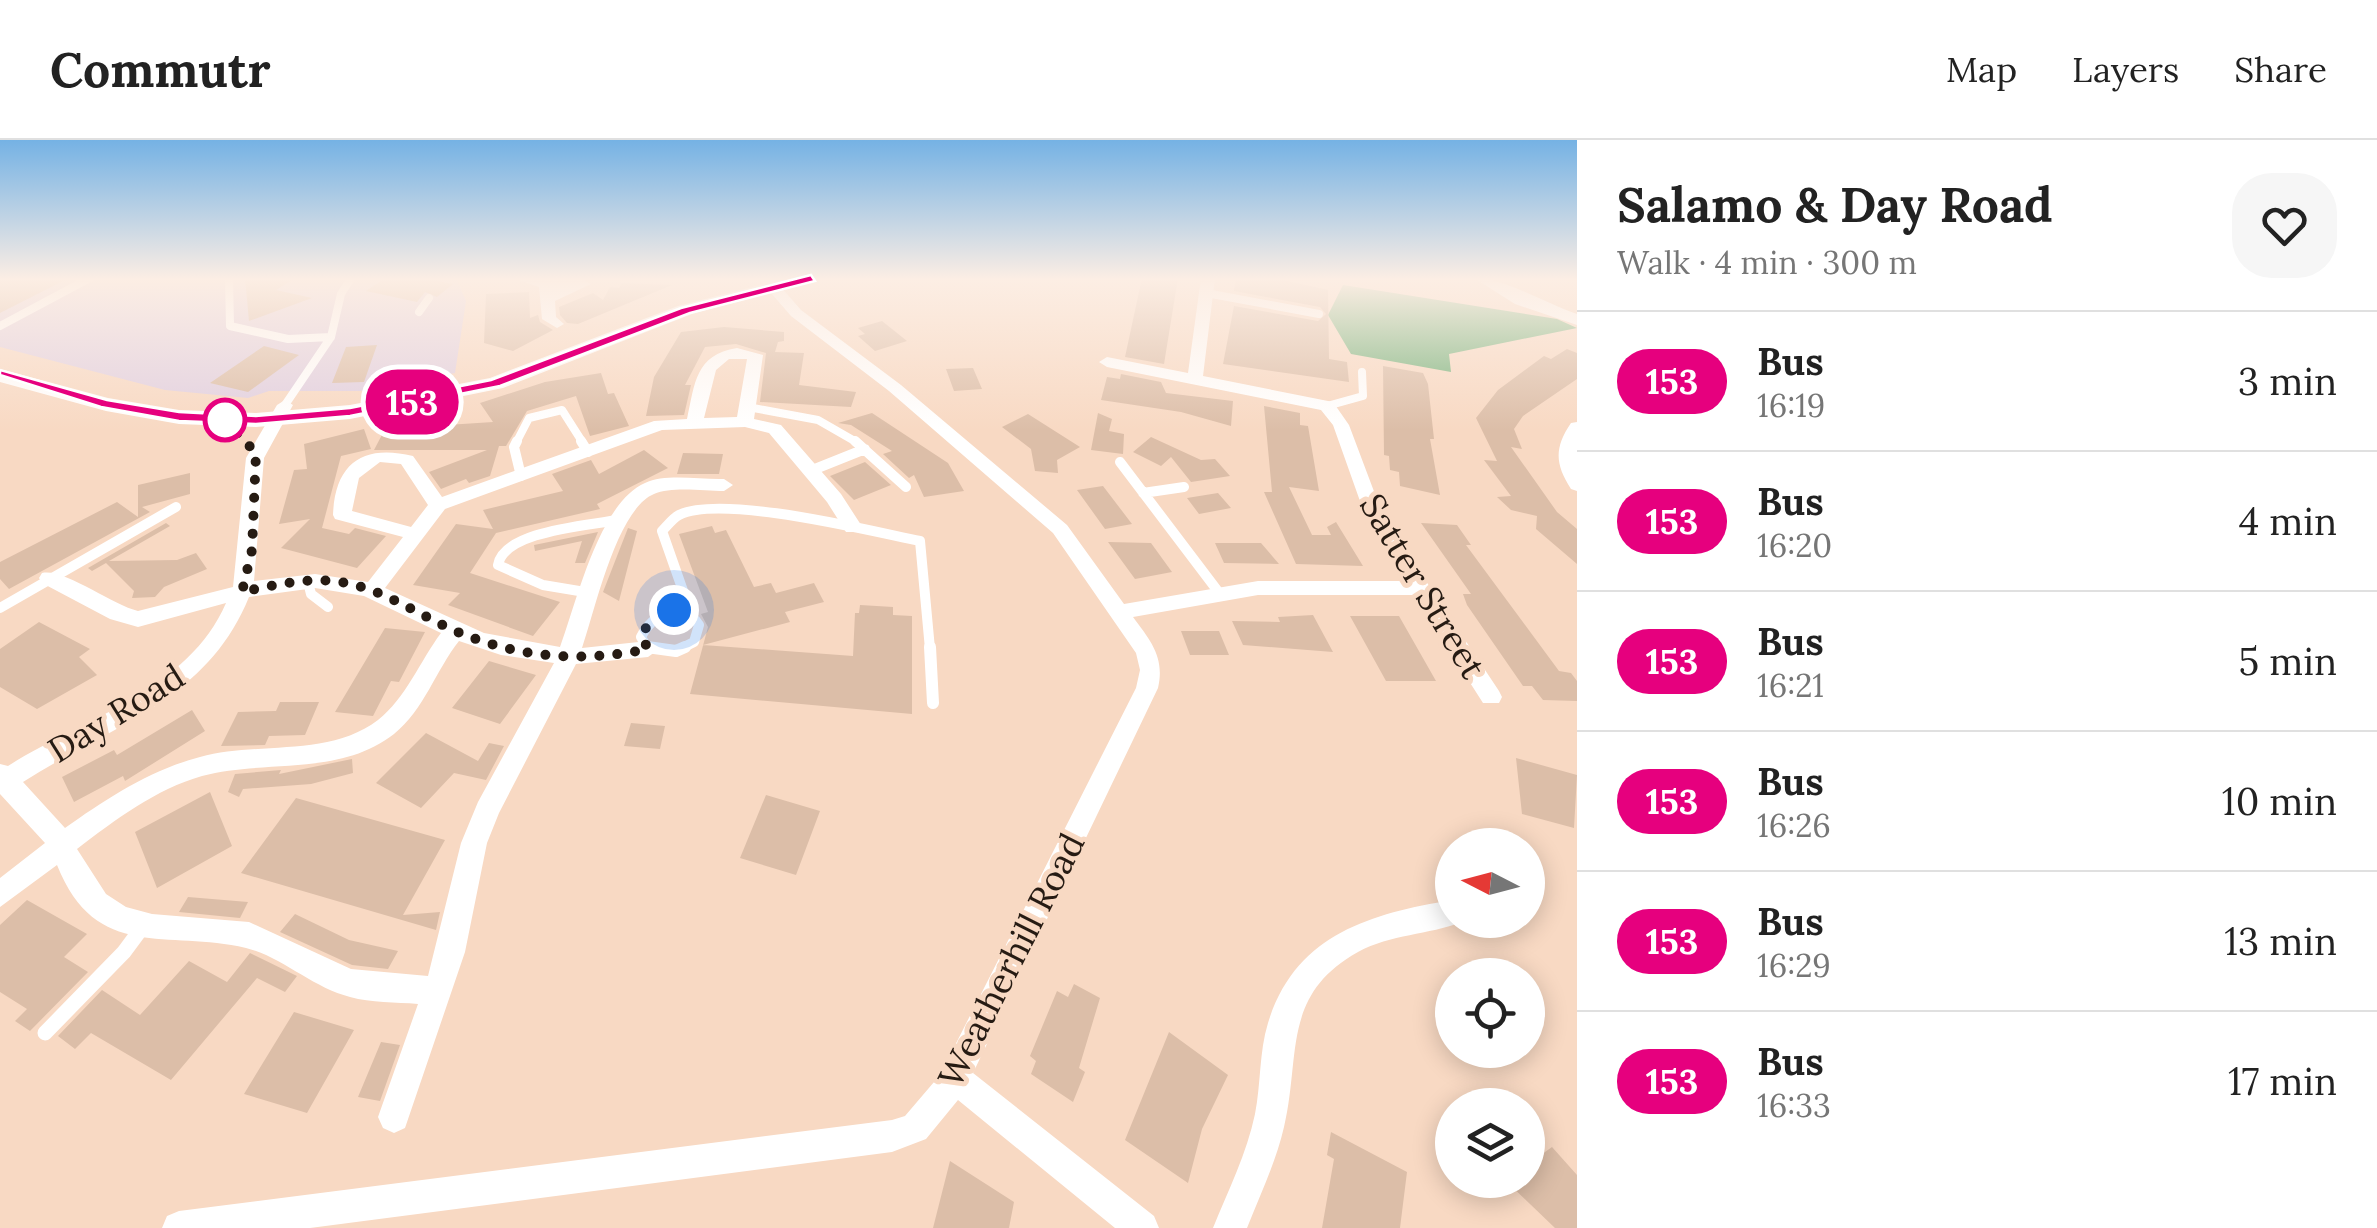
<!DOCTYPE html>
<html lang="en">
<head>
<meta charset="utf-8">
<style>
	:root { --surface:#fff; --page:#f6f6f6; --text:#222; --muted:#767676; --line:#e0e0e0 }
	body { margin:0; font-family:Lora,serif; background:var(--page); color:var(--text); height:100vh; display:flex; flex-direction:column; font-size:38px; white-space:nowrap }
	* { box-sizing:border-box; margin:0 }
	p { font-size:32px; color:var(--muted) }
	.icon { flex:none; width:55px; height:55px; fill:none; stroke:currentColor; stroke-width:2; stroke-linecap:round; stroke-linejoin:round }
	.map { position:relative; flex:1; overflow:hidden }
	.sheet { display:flex; flex-direction:column; background:var(--surface); width:800px }
	.sheet>* { flex:none }
	.badge { padding:0 20px; border-radius:32px; font-size:35px; line-height:65px }
	.needle { width:65px; rotate:276deg }
	.fabs { position:absolute; left:1435px; top:688px; display:grid; gap:20px }
	.fabs a { display:grid; place-items:center; width:110px; height:110px; border-radius:50%; background:var(--surface); box-shadow:0 5px 25px #0003; font-size:50px }
	.you { position:absolute; width:50px; height:50px; margin:-25px; border:8px solid #fff; border-radius:50%; background:#1a73e8; box-shadow:0 0 0 15px #1a73e833 }
	.map>.badge { position:absolute; translate:-50% -50%; box-shadow:0 0 0 5px #fff }
	.round { display:grid; place-items:center; flex:none; width:105px; height:105px; border-radius:40px; background:var(--page) }
	.summary { display:flex; align-items:center; justify-content:space-between; height:170px; padding:0 40px }
	h1 { font-size:48px; font-weight:700; line-height:75px }
	ul { padding:0; list-style:none }
	li { display:flex; align-items:center; gap:30px; height:140px; padding:0 40px; border-top:2px solid var(--line) }
	li div { flex:1 }
	li b { display:block; font-size:38px }
	li em { font-style:normal }
	li .badge { min-width:110px; font-weight:700; text-align:center }
	header { display:flex; align-items:center; gap:60px; box-sizing:border-box; height:140px; padding:0 50px; background:var(--surface); border-bottom:2px solid var(--line) }
	header strong { font-size:48px }
	nav { display:flex; gap:55px; margin-inline-start:auto; font-size:35px }
	main { display:flex; flex:1; min-height:0 }
	.map>svg:first-child { display:block }
</style>
</head>
<body>
<header>
<strong>Commutr</strong>
<nav><a>Map</a><a>Layers</a><a>Share</a></nav>
</header>
<main>
<div class="map">
<svg width="1577" height="1088" viewBox="0 0 1577 1088">
	<rect width="100%" height="100%" fill="#f8d9c3"/>
	<path fill="#e1d0e1" d="M0 138H456L466 161 455 233 360 251H269L248 258 165 250 0 207Z"/>
	<path fill="#78b37d" d="M1343 145 1557 179 1577 188 1449 214 1451 232 1351 214 1328 175Z"/>
	<path fill="#dcbea8" d="M0 138H69L0 173Z
		M245 138H295L276 150 312 158 249 181Z
		M385 138H423L453 144 437 157 425 152 417 162 366 151Z
		M1142 138H1178L1164 224 1125 217Z
		M1236 138H1274L1328 150 1329 219 1347 222 1349 242 1223 224 1234 166 1318 181 1326 174 1320 167 1234 151Z
		M622 143 672 145 578 184 567 183 560 175 559 167 593 153 603 160 610 147 619 148Z
		M529 152 530 178 538 175 540 182 553 190 513 211 484 203 486 154Z
		M882 181 907 201 875 211 858 196 865 194 858 188Z
		M724 187 784 192V201L778 202 775 212 804 213 799 245 856 252 851 267 760 262 766 213 736 204 705 207 685 245H691L684 275 646 276 654 237 681 192Z
		M377 205 364 242 332 243 346 207Z
		M264 206 299 215 248 252 210 243Z
		M1567 209 1577 213V239L1523 276 1514 289 1522 309 1511 307 1557 372 1577 389V424L1536 389 1537 376 1511 370 1497 357 1511 356 1484 320 1497 321 1476 278 1498 250 1544 216 1551 219Z
		M1383 226 1423 233 1428 244 1434 299H1430L1440 355 1400 346 1399 332 1390 330 1389 316 1384 315Z
		M973 228 982 249 954 251 946 229Z
		M601 233 608 254 614 253 629 286 590 296 576 256 527 271 506 306H499L490 336 469 343 466 339 441 349 429 332 487 310H374L385 289 493 282 480 263 545 242Z
		M1121 234 1161 242 1166 253 1233 261 1231 286 1181 272 1101 260 1107 237 1120 239Z
		M1264 266 1300 273V285L1308 286 1319 351 1289 347 1312 395H1331L1327 387 1336 382 1363 426 1296 424 1264 352H1272Z
		M872 273 948 323 964 351 924 357 914 335 909 338 883 314 892 311 851 285 838 283Z
		M1098 273 1112 279 1109 291 1124 294 1123 314 1091 310Z
		M1028 274 1080 307 1057 320 1058 333 1035 331 1031 309 1002 287Z
		M364 289 371 309 341 316 322 388 349 394 355 388 386 396 357 428 281 408 310 379 279 384 294 330 307 329 304 304Z
		M1151 297 1201 320 1215 319 1230 336 1191 342 1171 317 1161 326 1133 312Z
		M644 310 668 328 597 364 600 369 496 393 470 433 560 462 533 496 448 465 460 453 413 445 456 384 493 389 483 370 563 351 552 334 591 320 599 334Z
		M683 313 723 314 719 334H677Z
		M865 322 891 345 854 360 830 336Z
		M190 333V354L142 367 150 372 9 449 0 439V422L117 362 138 377V345Z
		M1103 346 1132 384 1105 389 1077 350Z
		M1218 353 1231 368 1199 374 1187 358Z
		M166 383 170 386 109 421 177 420 196 413 207 429 164 447 155 457 132 458 134 451 106 423 92 431 88 428Z
		M1421 383 1457 385 1471 405H1466L1559 531 1571 533 1577 541V561L1543 560 1532 546H1523L1467 465 1463 454H1471Z
		M712 386 715 393 726 390 754 447 771 443 776 453 814 443 824 462 785 472 790 482 703 505 853 516 855 473H859L860 465 893 467V475L912 476V574L690 554 708 487 701 474 708 472 679 394Z
		M628 388 637 391 619 461 603 452Z
		M598 392 585 423H575L582 401 535 411 534 405Z
		M1108 402 1151 403 1172 432 1135 439Z
		M1215 403H1261L1279 424 1224 423Z
		M1313 475 1333 512 1243 505 1232 481 1280 482 1278 477Z
		M1350 476H1399L1436 541H1386Z
		M39 482 90 509 79 517 97 535 37 569 0 547V509Z
		M385 488 425 492 399 542 391 541 373 576 335 572Z
		M1181 491H1219L1229 515H1190Z
		M489 521 536 535 500 584 452 568Z
		M280 562H319L305 595 269 596 265 605 221 606 238 572 276 571Z
		M192 570 205 591 125 641 123 636 74 662 62 637 114 610 117 615Z
		M631 583 665 586 660 609 624 606Z
		M426 593 478 621 489 603 504 606 486 640 454 633 421 668 376 643Z
		M1516 618 1577 635 1574 688 1522 674Z
		M352 619 353 633 311 644 243 649 239 657 228 652 235 634 281 630 279 634Z
		M210 652 232 706 157 748 135 692Z
		M766 655 820 671 796 735 740 718Z
		M296 658 445 700 403 775 440 772 436 790 241 733Z
		M188 757 248 762 240 778 179 772Z
		M27 760 87 794 64 817 88 832 30 891 15 881 27 869 0 852V785Z
		M295 774 349 800 398 811 388 829 352 825 280 792Z
		M250 813 297 836 285 852 257 838 171 940 91 893 75 909 58 896 102 850 140 875 189 821 227 842Z
		M1074 844 1100 858 1079 928 1085 932 1073 962 1031 934 1036 921 1030 916 1057 851 1068 857Z
		M294 872 354 890 307 973 244 954Z
		M1169 892 1228 935 1202 989 1188 1043 1125 1000Z
		M381 902 400 905 380 961 358 957Z
		M1331 992 1407 1032 1400 1088H1322L1334 1019 1327 1015Z
		M1528 1006 1538 1017 1552 1007 1577 1035V1088H1555L1505 1040H1528Z
		M950 1021 1014 1062 1009 1088H933Z"/>
	<g fill="none" stroke-linecap="round" stroke-linejoin="round">
		<path stroke="#fff" stroke-width="8" d="M229 138 230 186 288 199 331 197
			M1206 153 1319 174
			M419 172 429 158
			M0 186 90 138
			M285 265 331 197 341 154 351 138
			M1327 266 1363 256 1362 232
			M748 267 818 280 858 303
			M516 303 529 278 562 270 583 303"/>
		<path stroke="#fff" stroke-width="10" d="M517 301 514 307 521 336
			M581 301 588 312
			M855 301 906 347
			M1120 322 1220 454
			M810 331 865 309
			M1143 353 1184 347
			M308 442 311 454 328 467
			M591 453 543 445 498 425C504 391 586 386 617 380
			M0 468 176 367
			M684 472 688 465 662 391C667 386 673 378 679 375 722 354 870 391 920 401L930 509
			M648 509 641 497C652 474 682 458 699 485L694 502 680 509"/>
		<path stroke="#fff" stroke-width="12" d="M647 507 676 511 685 507
			M930 507 933 563"/>
		<path stroke="#fff" stroke-width="15" d="M45 893 124 812 144 785"/>
		<path fill="#fff" fill-rule="evenodd" d="M512 138 584 140 591 144 555 161 556 177 564 184 557 188 542 179 539 147Z
			M773 138 801 170 901 245 1067 385 1124 464 1258 441H1405L1366 378 1333 285 1321 270 1107 227 1099 222 1107 217 1188 233 1201 138H1215L1203 236 1333 262 1349 285 1384 378 1499 551 1502 557 1499 563H1483L1414 455H1258L1133 477C1151 501 1165 518 1158 548L973 933 1154 1076 1159 1088H1115L958 960 926 999 892 1012 310 1088H162L167 1076 179 1071 892 980 905 976 940 935 1136 548 1140 530 1136 513 1053 393 889 251 791 176 759 139Z
			M737 208 763 215 754 279 781 285 841 354 863 388 860 392H846L827 362 769 293 745 287 662 290 445 369 385 448 484 493 560 507C577 461 599 363 645 343 666 333 701 340 724 339L733 345 724 351C704 351 672 346 654 354 617 369 595 470 582 508L648 501 659 509 648 517 576 524 499 673 487 703 465 812 405 988 394 993 383 988 378 977 418 864C396 862 371 863 350 857 313 848 282 817 246 808 168 789 96 823 57 725L0 767V738L45 703 0 654V624L8 626C82 579 188 551 226 463L138 487 110 479 42 443 39 438 42 433C64 428 112 465 138 471L233 447 246 318 277 265 285 260 293 265 264 318 254 441 315 434 368 442 403 397 335 379 333 375C335 322 364 304 413 316L442 357 654 281 687 279C695 243 695 215 737 208ZM729 219H747L737 277 704 278 716 230ZM380 322 401 324 428 365 411 387 352 371 359 338ZM315 448 364 456 441 493C420 521 406 558 378 580 328 618 257 601 200 617 150 630 106 659 65 688L23 642C110 586 207 561 249 457ZM459 501 501 515 554 523 478 662 461 703 428 836 351 829 249 782 152 774 126 767 106 754 77 709C115 680 156 649 202 636 265 619 339 637 394 594 424 570 436 530 459 501Z
			M1577 282V351L1571 349C1555 324 1554 308 1571 283Z
			M1452 760V780L1462 782C1428 795 1391 794 1358 812 1281 855 1301 915 1284 987 1276 1022 1260 1055 1247 1088H1213C1228 1051 1247 1013 1255 974 1261 944 1259 912 1268 883 1295 795 1369 774 1452 760Z"/>
		<path fill="#fff" fill-rule="evenodd" d="M1474 138C1505 138 1545 163 1577 174V185L1515 164Z"/>
		<path fill="#fff" fill-rule="evenodd" d="M788 138H820L692 174 503 248 350 279 256 287 179 284 106 271 0 242V229L108 258 179 270 256 273 350 265 490 238 678 166Z"/>
	</g>
	<linearGradient id="sky" x2="0" y2="1"><stop stop-color="#75b2e4"/><stop offset="0.48" stop-color="#fceee4"/><stop offset="1" stop-color="#fceee4" stop-opacity="0"/></linearGradient>
	<rect width="1577" height="290" fill="url(#sky)"/>
	<path fill="#e6007e" stroke="#fff" stroke-width="2.5" d="M811 135 815 141 690 173 500 246 350 276 256 284 179 281 101 267 0 235V230L107 260 179 272 256 276 350 268 491 240 681 168Z"/>
	<g fill="none" stroke-linecap="round" stroke-linejoin="round">
		<path stroke="#261b13" stroke-width="10" stroke-dasharray="0 18" d="M225 280 256 313 252 410 242 452C274 445 308 437 341 442 382 449 416 473 453 490 517 518 581 523 648 509L642 497C648 480 656 473 674 470"/>
	</g>
	<circle fill="#fff" stroke="#e6007e" stroke-width="5" cx="225" cy="280" r="20"/>
	<g text-anchor="middle" dominant-baseline="central" stroke-width="10" stroke-linejoin="round" paint-order="stroke">
		<g font-size="35" fill="#261b13" stroke="#f8d9c3">
			<text transform="translate(1423 446) rotate(59)">Satter Street</text>
			<text transform="translate(116 573) rotate(-32)">Day Road</text>
			<text transform="translate(1011 820) rotate(-63)">Weatherhill Road</text>
		</g>
	</g>
</svg>
<div class="fabs">
<a><svg class="needle" viewBox="-14 -14 28 28"><path d="M0-13l5 13h-10z" fill="#e53935"/><path d="M0 13l5-13h-10z" fill="#767676"/></svg></a>
<a><svg class="icon" aria-label="locate" viewBox="0 0 24 24"><circle cx="12" cy="12" r="6"/><path d="M12 2v4M12 18v4M2 12h4M18 12h4"/></svg></a>
<a><svg class="icon" aria-label="layers" viewBox="0 0 24 24"><path d="M12 4l9 5-9 5-9-5zM3 14l9 5 9-5"/></svg></a>
</div>
<div class="you" style="left:674px;top:470px"></div>
<b class="badge" style="left:412px;top:262px;background:#e6007e;color:#fff">153</b>
</div>
<section class="sheet">
<div class="summary"><div><h1>Salamo &amp; Day Road</h1><p>Walk · 4 min · 300 m</p></div><a class="round"><svg class="icon" aria-label="heart" viewBox="0 0 24 24"><path d="M12 20l-8-8c-3-5 5-10 8-4 3-6 11-1 8 4z"/></svg></a></div>
<ul>
<li><span class="badge" style="background:#e6007e;color:#fff">153</span><div><b>Bus</b><p>16:19</p></div><em>3 min</em></li>
<li><span class="badge" style="background:#e6007e;color:#fff">153</span><div><b>Bus</b><p>16:20</p></div><em>4 min</em></li>
<li><span class="badge" style="background:#e6007e;color:#fff">153</span><div><b>Bus</b><p>16:21</p></div><em>5 min</em></li>
<li><span class="badge" style="background:#e6007e;color:#fff">153</span><div><b>Bus</b><p>16:26</p></div><em>10 min</em></li>
<li><span class="badge" style="background:#e6007e;color:#fff">153</span><div><b>Bus</b><p>16:29</p></div><em>13 min</em></li>
<li><span class="badge" style="background:#e6007e;color:#fff">153</span><div><b>Bus</b><p>16:33</p></div><em>17 min</em></li>
</ul>
</section>
</main>
</body>
</html>
